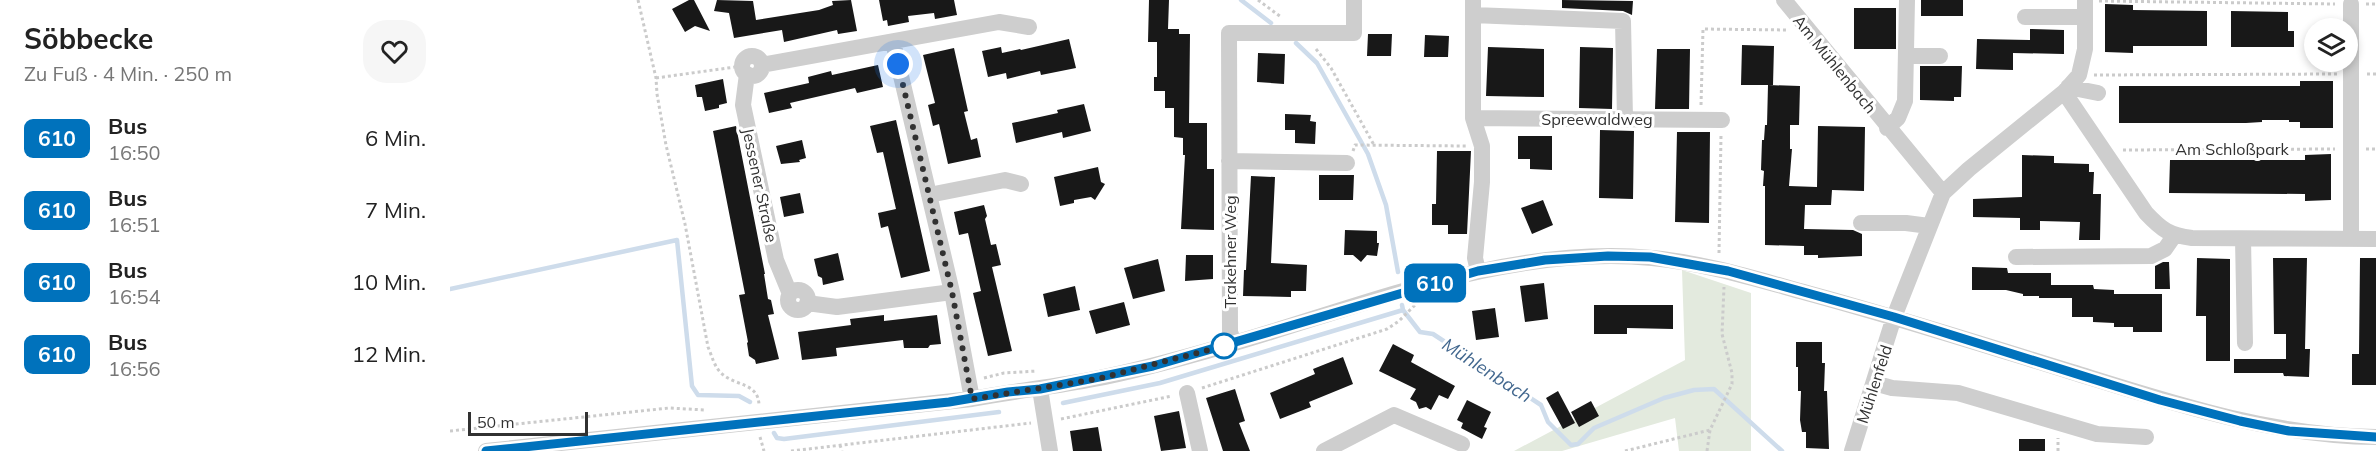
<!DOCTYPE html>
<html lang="de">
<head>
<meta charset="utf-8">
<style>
	:root { --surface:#fff; --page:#f6f6f6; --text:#222; --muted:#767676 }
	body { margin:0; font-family:Mulish,sans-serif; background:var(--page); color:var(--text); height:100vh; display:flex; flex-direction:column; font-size:22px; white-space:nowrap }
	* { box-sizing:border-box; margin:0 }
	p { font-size:20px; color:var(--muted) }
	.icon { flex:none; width:33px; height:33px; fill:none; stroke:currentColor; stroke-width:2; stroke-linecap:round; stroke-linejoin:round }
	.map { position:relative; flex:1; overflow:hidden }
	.panel { display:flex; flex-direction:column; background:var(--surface); width:450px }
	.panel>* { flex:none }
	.badge { padding:0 12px; border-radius:9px; font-size:21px; line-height:39px }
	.tools { position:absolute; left:1854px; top:18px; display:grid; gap:12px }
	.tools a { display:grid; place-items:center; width:54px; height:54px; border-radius:50%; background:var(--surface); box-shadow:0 3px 9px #0003; font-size:30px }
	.scale { position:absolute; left:18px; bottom:15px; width:120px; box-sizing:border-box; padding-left:6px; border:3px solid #313131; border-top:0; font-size:16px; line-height:21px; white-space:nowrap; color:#313131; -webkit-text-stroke:4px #fff; paint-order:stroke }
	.you { position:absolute; width:30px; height:30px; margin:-15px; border:4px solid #fff; border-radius:50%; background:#1a73e8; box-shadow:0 0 0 9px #1a73e833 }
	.map>.badge { position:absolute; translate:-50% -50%; box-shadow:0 0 0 3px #fff }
	.round { display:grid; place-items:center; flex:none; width:63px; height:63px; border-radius:24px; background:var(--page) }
	.head { display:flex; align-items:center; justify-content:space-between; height:102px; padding:0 24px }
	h1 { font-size:28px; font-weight:700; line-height:45px }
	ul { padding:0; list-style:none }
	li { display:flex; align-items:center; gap:18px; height:72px; padding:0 24px }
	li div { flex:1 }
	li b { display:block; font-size:22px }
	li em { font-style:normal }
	li .badge { min-width:66px; font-weight:700; text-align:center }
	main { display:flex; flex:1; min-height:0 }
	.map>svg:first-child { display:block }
</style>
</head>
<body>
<main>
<section class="panel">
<div class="head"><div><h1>Söbbecke</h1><p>Zu Fuß · 4 Min. · 250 m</p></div><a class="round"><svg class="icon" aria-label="heart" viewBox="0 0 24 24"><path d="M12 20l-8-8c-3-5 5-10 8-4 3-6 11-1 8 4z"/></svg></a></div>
<ul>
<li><span class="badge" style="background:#0072bc;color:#fff">610</span><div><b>Bus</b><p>16:50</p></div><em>6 Min.</em></li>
<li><span class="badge" style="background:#0072bc;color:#fff">610</span><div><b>Bus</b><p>16:51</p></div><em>7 Min.</em></li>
<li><span class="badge" style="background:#0072bc;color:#fff">610</span><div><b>Bus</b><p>16:54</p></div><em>10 Min.</em></li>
<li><span class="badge" style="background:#0072bc;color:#fff">610</span><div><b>Bus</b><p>16:56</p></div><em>12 Min.</em></li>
</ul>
</section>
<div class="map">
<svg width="1926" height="451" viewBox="0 0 1926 451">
	<rect width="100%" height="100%" fill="#fff"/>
	<path fill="#e3eade" d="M1232 270 1301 293V451H1229L1225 418 1112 451H1064L1235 360Z"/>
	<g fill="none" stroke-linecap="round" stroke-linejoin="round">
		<path stroke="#cedceb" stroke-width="4.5" d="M791 0 821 23
			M846 43 867 63 918 154 936 205 948 272
			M0 289 227 240 242 386 248 395 289 396 300 402
			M952 305 953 310 970 332 983 334 1091 405 1098 422 1121 445 1128 444 1144 428 1214 398 1244 390 1264 389 1332 451
			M613 403 710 383 953 310
			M324 433 327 438 334 439 549 412"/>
	</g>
	<path fill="#181818" d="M239 0H244L260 31 245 26 235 32 222 9Z
		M267 0 303 1 306 20 369 10 383 5 382 1 401 0 407 31 388 34 387 30 334 42 332 30 284 38 279 13 264 11Z
		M429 0H504L507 15 485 19 484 13 458 16 459 22 438 26 437 20 433 21Z
		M699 0H719L718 29H729V34H740L739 123H757V169H764V230L731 229 735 155H733V138L724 137V108H715V91H704V77H707V42H698Z
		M1112 0 1183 1 1182 15 1173 11 1112 8Z
		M1471 0H1513V16H1471Z
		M1655 4 1683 5V10L1757 11V46H1683V53L1655 52Z
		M1404 8H1446V49H1404Z
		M1781 11 1838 12V31H1844V47H1781Z
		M1580 29 1614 30V54L1563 53V70L1526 69 1527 39 1580 40Z
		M918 34H942L941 56H917Z
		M975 35 999 36 998 57H974Z
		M619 39 626 68 591 75 590 71 557 79 556 73 538 77 532 51 551 47 552 53 570 49 571 50Z
		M1292 45 1324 46 1323 85H1291Z
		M1038 47 1094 49V97L1036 96Z
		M1130 47 1163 48 1162 109 1129 108Z
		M504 48 518 111 514 112 521 140 527 138 531 157 498 164 489 124 483 126 478 105 485 103 473 55Z
		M1207 49H1240L1239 109H1205Z
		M808 53 835 54 834 84 807 82Z
		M428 65 433 87 407 93 405 88 340 103 342 108 319 113 314 93 359 83 358 77 381 71 382 75Z
		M1470 66H1512L1511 97H1504V101L1470 100Z
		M273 79 277 103 269 105V108L255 111 252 97H247L245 85Z
		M1850 81H1883V128H1850V122H1839V120H1812V122L1796 123H1669V86H1850Z
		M1318 85 1350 86 1349 125H1340V149H1342L1339 186 1367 187 1368 126 1415 127 1414 191 1382 190 1381 205H1355L1354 229 1403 230 1412 234V256L1368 258V255H1354V246L1315 245V186H1313L1314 171 1311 170 1312 140H1314L1315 125H1317Z
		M634 104 641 131 613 138 612 132 566 143 562 123 608 113 607 110Z
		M835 114 861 115 860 121 866 122 865 144 845 143V130H835Z
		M446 120 480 271 451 278 438 226 431 228 428 213 446 209 433 152 427 153 420 126Z
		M286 126 315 274H314L318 299 321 300 324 314 318 315 329 359 306 364 305 360 299 356 297 343 298 342 289 295 295 294 263 131Z
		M1150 130 1184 131 1183 199 1149 198Z
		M1227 132H1260L1259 223 1225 222Z
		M1068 136H1102V170L1080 169V159H1068Z
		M352 140 356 158 349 160 350 162 331 164 326 146Z
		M987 151H1021L1017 234H998V225H982V204H986Z
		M1881 154V200L1855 201V194L1719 193 1720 160H1855V155Z
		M1572 155 1604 156V163L1639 164V172H1644L1643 194H1651L1650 240H1629L1630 222 1590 221V230H1570V218L1523 217V199L1572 197Z
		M648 167 651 182 655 184 645 200 641 197 624 200V203L610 206 604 177Z
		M869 175H904L903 200H869Z
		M801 176 825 177 821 263 857 265 856 291H841V297L793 296 794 270H796Z
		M350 193 354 213 334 217 330 197Z
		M1093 200 1103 225 1082 234 1071 208Z
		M534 205 537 216 535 219 541 245 546 244 551 265 542 267 562 351 538 356 523 293 531 291 518 233 509 235 504 212Z
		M895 230 927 231V243H929L927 256 917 255 911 262 903 255H894Z
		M388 253 394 280 373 285 372 278 368 276 364 259Z
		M736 255H763V279L735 281Z
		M1747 258 1780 259V361H1756V316H1746Z
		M1823 258H1857L1855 349H1860L1859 377 1834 376 1833 373H1784V359H1836V334H1824Z
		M1910 258H1926V385H1902V354H1909Z
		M708 259 715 291 683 299 674 268Z
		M1713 262H1719L1720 289H1705V266Z
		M1522 267 1557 268 1558 273H1601V285H1643L1644 289 1664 290V294H1712V332H1683V327H1664V323L1643 322V317H1622V298H1589V296H1573V294L1556 290H1522Z
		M1094 283 1098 319 1075 322 1070 286Z
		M625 286 630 310 598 317 593 294Z
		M674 302 680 325 646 334 639 311Z
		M1144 305H1223V329L1177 328V334H1144Z
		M1045 308 1049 337 1026 340 1022 311Z
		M434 315V321L487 315 491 344 480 345 478 348H454L453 340 386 348 387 356 352 360 348 332 401 325 400 319Z
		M1346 342H1372V363H1375L1374 391H1377L1379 449 1356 448V432H1352L1350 420 1351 391H1348V367H1346Z
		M943 344 964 355 961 362 1005 386 998 399 989 395 981 410 976 407 969 409 966 402 960 399 966 389 929 371Z
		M893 357 903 384 859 402 861 407 830 419 820 393 865 374 863 369Z
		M785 389 795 421 789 423 800 451H773L756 398Z
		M1108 391 1125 423 1113 429 1096 398Z
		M1017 400 1041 412 1034 427 1037 428 1032 439 1011 428 1013 423 1007 420Z
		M1141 401 1149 416 1129 427 1121 412Z
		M729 411 736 448 711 451 704 416Z
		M648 427 652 451H623L620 431Z
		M1569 439H1595V451H1569Z"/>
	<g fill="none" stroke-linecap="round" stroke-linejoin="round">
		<path stroke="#cbcbcb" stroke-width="3" stroke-dasharray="3 3" stroke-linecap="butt" d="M188 0 206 78 207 94 216 145 235 224 258 347C262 356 264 366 271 373 286 387 309 382 309 406
			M808 0 831 17
			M1649 1 1885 4
			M1916 4H1926
			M866 49 881 68 924 145
			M1917 74H1926
			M1644 75 1887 74
			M206 78 285 67
			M1251 105 1253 29 1338 30
			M1916 149H1926
			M1673 150 1885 149
			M903 151 905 145 1016 146
			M1269 253 1271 135
			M534 378 554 373 587 371
			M752 388 937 329 949 321 966 304
			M611 419 722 396
			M0 431 219 408 255 410
			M310 437 314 451
			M390 445 392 451
			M341 451 581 423
			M1175 451 1260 430
			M1257 451 1260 430 1282 384V373L1272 334 1274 287
			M1608 451V438"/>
		<path stroke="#cecece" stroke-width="16" d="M1023 0V118L1032 146V182L1025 258 1028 271
			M1334 0 1493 193
			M1901 4V239
			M1023 15 1173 21 1175 119
			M1575 17H1635
			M443 42 502 292 522 399
			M1456 56H1490
			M292 66a10 10 0 1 1 20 0a10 10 0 1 1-20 0Z
			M312 65 549 22 579 27
			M297 74 293 105 326 260 340 294
			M1618 87 1648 93
			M1614 92 1696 213C1712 230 1719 235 1742 238L1926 239
			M1023 118 1272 120
			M1437 128 1448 118 1455 101 1457 0
			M779 161 897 163
			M479 195 555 180 571 184
			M1411 223H1456L1479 226
			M1793 239 1795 343
			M1566 257 1701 256 1715 249 1724 236
			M338 300a10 10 0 1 1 20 0a10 10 0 1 1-20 0Z
			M357 303 387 307 502 292
			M784 343 780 332 779 33H904V0
			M1424 383 1442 388 1508 393 1647 434 1696 437
			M590 389 600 451
			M737 393 750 451
			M36 451 522 399C563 391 604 387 644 379 687 371 729 359 771 347 909 308 1056 244 1202 258 1255 263 1306 279 1357 293 1446 317 1534 345 1622 372 1722 403 1821 436 1926 437
			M874 451 944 415 1012 444
			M1402 451 1444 317 1493 193 1519 169 1614 92 1629 75 1635 49V0"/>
	</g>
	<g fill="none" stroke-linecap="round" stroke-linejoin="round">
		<g stroke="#fff" stroke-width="14">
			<path id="line" d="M36 451 499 402 558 392 590 389 703 366 1028 271 1095 260 1158 256 1200 257 1278 271 1444 317 1710 400 1790 421 1839 431 1926 437"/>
		</g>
		<use href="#line" stroke="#0072bc" stroke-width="9"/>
		<path stroke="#313131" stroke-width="6" stroke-dasharray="0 10.8" d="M448 64 502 292 522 399 647 379 774 346"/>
	</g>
	<circle fill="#fff" stroke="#0072bc" stroke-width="3" cx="774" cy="346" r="12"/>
	<g text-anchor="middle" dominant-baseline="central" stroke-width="6" stroke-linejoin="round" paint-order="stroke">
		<g font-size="16" fill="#313131" stroke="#fff">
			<text transform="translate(1385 64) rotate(51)">Am Mühlenbach</text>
			<text x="1147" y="119">Spreewaldweg</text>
			<text x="1782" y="149">Am Schloßpark</text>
			<text transform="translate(310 185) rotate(78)">Jessener Straße</text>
			<text transform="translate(780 252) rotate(-90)">Trakehner Weg</text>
			<text transform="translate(1424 384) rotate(-72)">Mühlenfeld</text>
		</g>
		<g font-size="18" font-style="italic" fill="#43688f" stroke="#fff">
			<text transform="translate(1037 370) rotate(33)">Mühlenbach</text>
		</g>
	</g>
</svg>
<div class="tools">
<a><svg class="icon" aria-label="layers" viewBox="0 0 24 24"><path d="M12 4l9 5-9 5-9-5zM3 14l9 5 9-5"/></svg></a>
</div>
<div class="scale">50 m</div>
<div class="you" style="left:448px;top:64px"></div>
<b class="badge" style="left:985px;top:283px;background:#0072bc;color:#fff">610</b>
</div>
</main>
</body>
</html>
